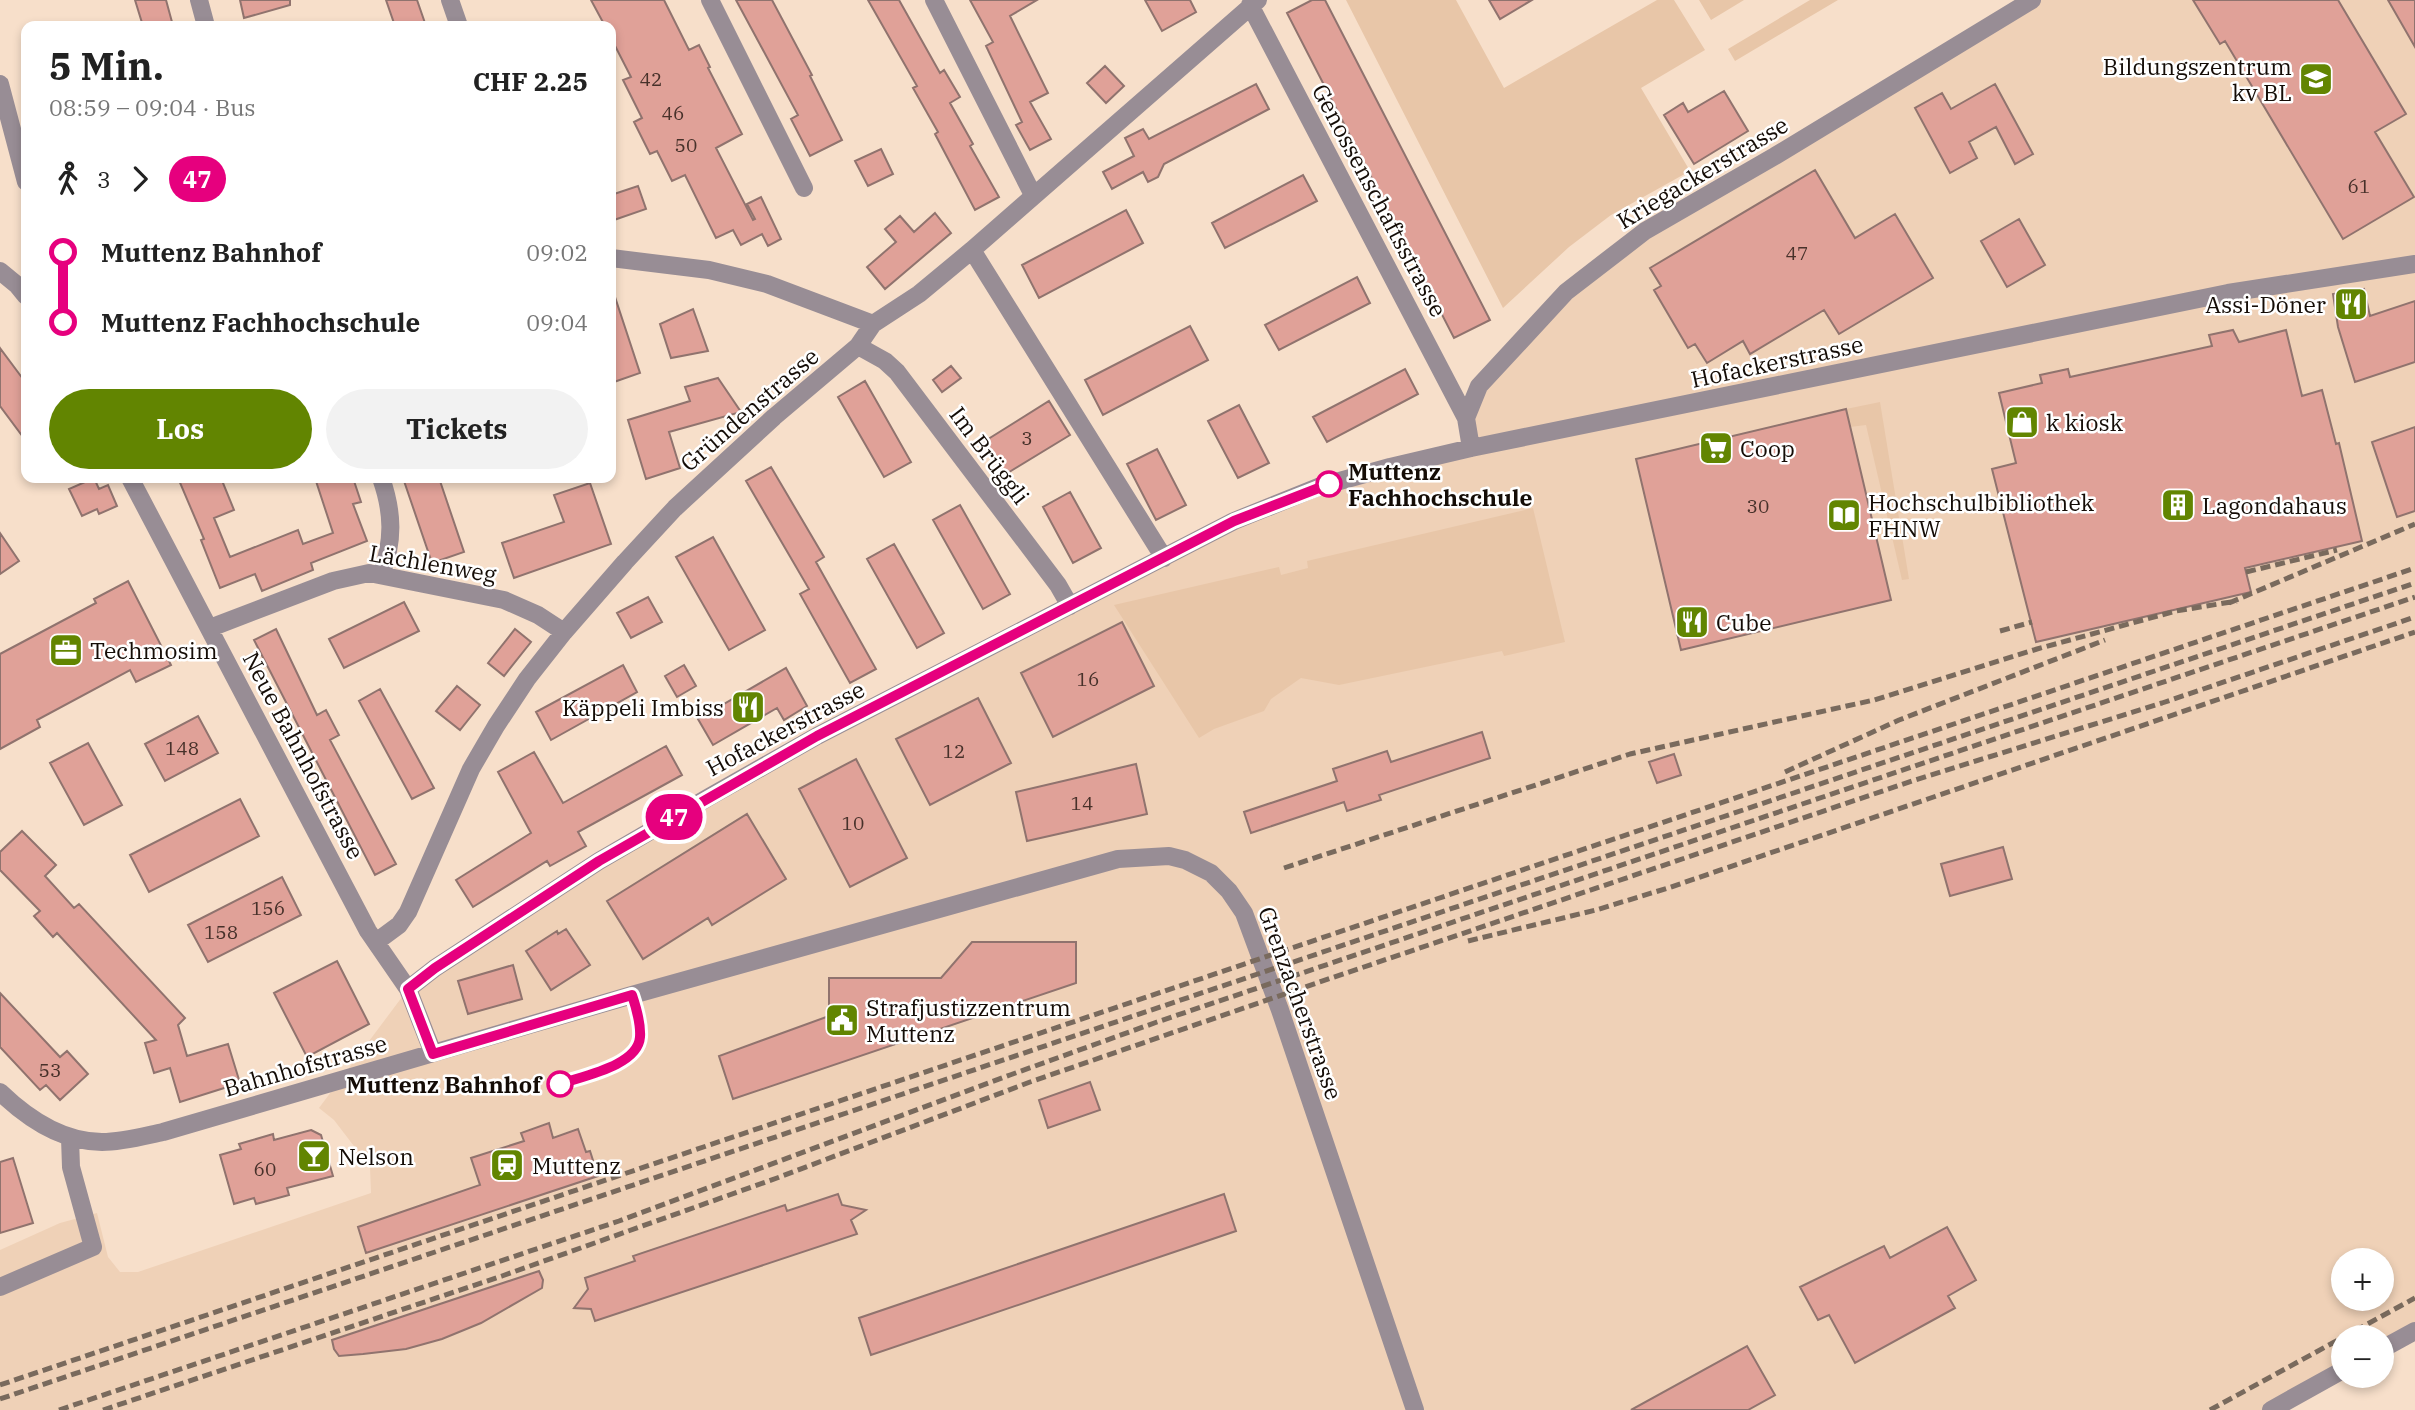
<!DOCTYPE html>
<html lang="de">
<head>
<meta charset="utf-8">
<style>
	:root { --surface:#fff; --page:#f2f2f2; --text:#222; --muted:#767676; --accent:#628501 }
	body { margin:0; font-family:"IBM Plex Serif",serif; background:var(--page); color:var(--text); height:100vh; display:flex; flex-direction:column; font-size:26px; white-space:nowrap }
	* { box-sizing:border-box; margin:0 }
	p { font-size:23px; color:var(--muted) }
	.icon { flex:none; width:38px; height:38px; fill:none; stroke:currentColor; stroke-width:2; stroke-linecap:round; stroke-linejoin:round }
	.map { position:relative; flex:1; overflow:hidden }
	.drawer { position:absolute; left:21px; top:21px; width:595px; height:462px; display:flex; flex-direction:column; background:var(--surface); border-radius:14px; box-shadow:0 4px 10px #0003 }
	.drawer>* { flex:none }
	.badge { padding:0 14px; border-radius:23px; font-size:24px; line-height:46px }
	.tools { position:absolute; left:2331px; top:1248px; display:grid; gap:14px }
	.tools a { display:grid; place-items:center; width:63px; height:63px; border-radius:50%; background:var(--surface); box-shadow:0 4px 10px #0003; font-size:35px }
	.map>.badge { position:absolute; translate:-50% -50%; box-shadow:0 0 0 4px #fff }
	.legs { display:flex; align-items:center; gap:10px; height:77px; padding:0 28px; font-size:23px }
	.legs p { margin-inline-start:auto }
	.headline { display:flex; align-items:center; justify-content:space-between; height:119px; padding:0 28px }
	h1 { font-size:38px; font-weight:800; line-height:52px }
	.action { display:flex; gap:14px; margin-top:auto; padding:14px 28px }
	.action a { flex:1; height:80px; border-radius:42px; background:var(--accent); color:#fff; font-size:28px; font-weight:800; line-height:80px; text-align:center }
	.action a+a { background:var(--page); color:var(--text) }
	ul { padding:0 28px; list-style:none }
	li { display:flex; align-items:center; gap:24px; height:70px; font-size:26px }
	li i { display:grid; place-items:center; width:10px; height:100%; margin:0 9px; background:currentColor }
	li i::after { content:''; width:18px; height:18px; margin:-9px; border:5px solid; border-radius:50%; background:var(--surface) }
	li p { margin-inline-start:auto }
	li:first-child i { background:linear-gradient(#0000 50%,currentColor 0) }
	li:last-child i { background:linear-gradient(currentColor 50%,#0000 0) }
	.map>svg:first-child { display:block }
</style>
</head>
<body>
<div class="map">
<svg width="2415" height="1410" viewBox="0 0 2415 1410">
	<rect width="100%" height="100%" fill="#f7dfca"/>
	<path fill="#efd1b7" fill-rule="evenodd" d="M2032 0H2415V1331L2382 1349V1337H2343V1370L2271 1410H0V1250L60 1223 97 1213 108 1257 120 1272H138L371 1193 370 1167 334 1120 319 1108 408 989 599 861 1234 521 1470 448 1466 418 1530 328 1645 231ZM2343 1260H2382V1298H2343Z"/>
	<path fill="#e8c6a8" d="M1346 0H1456L1504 88 1657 0H1674L1705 50 1641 88 1690 171 1611 215 1569 247 1503 308Z
		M1699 0H1744L1711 20Z
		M1810 0H1838L1735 61 1728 49Z
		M1880 402 1909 579 1902 580 1866 425 1850 427 1846 409Z
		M1533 508 1565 642 1504 656 1502 651 1339 685 1301 678 1271 699 1264 711 1214 729 1199 738 1114 605 1279 567 1281 575 1308 568 1307 561Z"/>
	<path fill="#e0a198" stroke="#90736e" stroke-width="2" d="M135 0H166L172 22 157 26H143Z
		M240 0H290V5L244 18Z
		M386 0H417L426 26H395Z
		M591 0H664L689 50 699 45 710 67 708 68 742 134 716 148 753 220 755 219 747 204 761 197 781 239 768 246 762 234 741 245 733 230 716 238 685 175 672 181 657 151 650 154 634 122 642 118 623 80 631 77 611 38V26H605Z
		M736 0H772L812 75 810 76 842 140 810 156 791 119 798 115Z
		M868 0H899L940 73 944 70 960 97 950 103 973 144 970 146 999 197 975 210 935 134 938 132 913 88 917 86Z
		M970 0H1037L1010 16 1048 93 1030 102 1051 139 1030 150 1016 125 1022 122 986 46 993 42Z
		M1145 0H1190L1196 12 1162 31Z
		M1312 0H1325L1490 320 1454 338 1287 13Z
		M1489 0H1532L1500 19Z
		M2193 0H2338L2406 114 2375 132 2414 197 2343 239 2225 41 2220 44Z
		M2388 0H2415V47Z
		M1105 66 1124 86 1106 103 1087 83Z
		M1256 84 1269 109 1164 164 1158 177 1148 182 1143 172 1112 189 1103 172 1134 156 1125 138 1143 129 1149 139Z
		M1995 84 2033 154 2015 164 1996 127 1969 142 1977 158 1950 173 1915 108 1942 93 1951 109Z
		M1724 91 1748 131 1694 164 1664 115 1683 103 1688 112Z
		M881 149 893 174 868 186 855 161Z
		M1815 170 1855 238 1895 214 1933 278 1839 334 1824 310 1750 354 1743 341 1707 363 1695 344 1688 348 1654 290 1661 286 1650 268Z
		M1303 175 1317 201 1225 248 1212 223Z
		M638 186 646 209 611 221V195Z
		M1126 210 1143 243 1039 298 1022 265Z
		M935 213 951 233 885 289 867 267 896 242 885 229 900 216 914 232Z
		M2019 219 2045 265 2007 287 1981 241Z
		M1357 277 1370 303 1279 350 1265 325Z
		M2364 289 2370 316 2415 301V362L2355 382 2338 327 2333 294Z
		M611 294H614L640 373 611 383Z
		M693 309 708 351 671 358 660 324Z
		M1190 326 1208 360 1103 415 1085 380Z
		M2233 330 2239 342 2286 330 2302 396 2322 390 2336 444 2339 443 2362 541 2245 568 2251 592 2036 642 1992 469 2016 463 1999 393 2042 383 2040 375 2068 369 2070 377 2212 346 2209 335Z
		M0 348 26 383V441L0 406Z
		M951 366 961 378 942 392 933 380Z
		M1405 369 1418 394 1327 442 1313 417Z
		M718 378 741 412 669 432 680 468 646 479 628 420 690 401 685 387Z
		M865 381 911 462 884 477 838 397Z
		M1049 401 1070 435 1006 474 985 441Z
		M1239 405 1269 463 1238 478 1208 421Z
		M1846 409 1891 600 1681 650 1636 459Z
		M2415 427V511L2397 517 2372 442Z
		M1157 449 1186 505 1156 520 1127 464Z
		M771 467 824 557 816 562 876 669 850 683 800 594 809 589 746 481Z
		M94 478 99 489 108 485 117 506 99 514 97 509 82 516 69 489Z
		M178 478H221L234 510 214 518 230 557 298 530 303 544 333 533 315 478H353L361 502 353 504 367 541 311 563 313 570 262 591 255 574 220 588 201 540 204 539Z
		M403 478H439L464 552 432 563Z
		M590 483 611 544 514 578 502 543 564 522 554 495Z
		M1070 492 1101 548 1073 563 1043 507Z
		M960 505 1010 594 983 609 933 520Z
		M0 533 19 561 0 574Z
		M713 537 765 630 729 650 676 557Z
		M894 544 944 633 917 648 867 559Z
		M128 581 171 665 136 682 130 670 37 720 40 727 0 749V654L96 603 94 599Z
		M648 597 662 622 631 638 617 613Z
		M404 602 419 631 344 668 329 639Z
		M1122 622 1154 686 1053 737 1021 673Z
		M276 629 317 715 326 710 339 735 330 740 396 864 375 875 254 640Z
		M515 629 531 642 504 676 488 663Z
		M623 665 637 692 551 740 536 712Z
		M684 665 696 686 677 697 665 676Z
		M786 668 807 706 784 720 777 708 713 745 698 719Z
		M457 686 480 705 460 730 436 711Z
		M380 689 434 788 412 799 359 701Z
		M978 698 1011 763 930 805 896 739Z
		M198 716 218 753 165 781 145 744Z
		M1482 732 1490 758 1379 795 1381 800 1347 811 1344 802 1251 833 1244 812 1337 781 1333 769 1387 751 1391 762Z
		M88 743 122 805 84 825 50 763Z
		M666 746 682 775 578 832 586 846 550 866 547 861 473 907 456 880 531 833 498 772 534 752 563 803Z
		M1674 754 1681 775 1657 783 1649 762Z
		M856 759 907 858 850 887 799 789Z
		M1136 764 1147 814 1027 841 1016 792Z
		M240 799 259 836 149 892 130 855Z
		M747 814 786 879 712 925 708 918 643 959 607 901Z
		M22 831 56 865 45 876 74 908 79 904 185 1018 178 1025 187 1056 228 1044 240 1083 180 1102 170 1068 154 1073 145 1043 156 1040 57 933 53 937 34 916 40 911 0 870V852Z
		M2003 847 2012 879 1950 896 1941 864Z
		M282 877 301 915 208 962 188 925Z
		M566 929 590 965 551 990 526 951 557 931 558 934Z
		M972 942H1076V983L733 1099 719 1056 829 1016V978H941Z
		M337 961 369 1024 307 1057 274 993Z
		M513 965 522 999 468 1014 458 981Z
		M0 993 60 1057 67 1051 88 1074 60 1100 46 1085 40 1090 0 1047Z
		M1090 1082 1100 1110 1048 1128 1039 1100Z
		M549 1123 553 1138 578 1129 586 1152 590 1151 598 1176 366 1253 358 1227 480 1185 471 1158 524 1141 521 1133Z
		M311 1130 321 1135 333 1176 287 1188 289 1195 256 1204 254 1198 234 1204 220 1155 241 1149 239 1144 273 1134 274 1140Z
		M13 1158 33 1223 0 1233V1162Z
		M838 1194 842 1205 866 1210 851 1220 857 1234 595 1321 591 1309 574 1308 588 1289 585 1278 635 1261 633 1256 785 1205 787 1211Z
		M1224 1194 1236 1231 871 1355 859 1318Z
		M1947 1227 1976 1280 1948 1296 1955 1308 1855 1363 1829 1315 1818 1320 1800 1287 1884 1246 1890 1258Z
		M539 1271 543 1280 542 1288 481 1323 442 1339 406 1349 363 1354 339 1356 334 1349 332 1340Z
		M1747 1346 1775 1395 1748 1410H1631Z"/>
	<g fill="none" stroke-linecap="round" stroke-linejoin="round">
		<path stroke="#988d95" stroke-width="18" d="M199 0 206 26
			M450 0 459 26
			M710 0 804 188
			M934 0 1033 195
			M1250 5 1466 418
			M0 84 26 182
			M972 250 1164 558
			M611 258 709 270 767 284 873 324
			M0 271 17 285 26 296
			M858 346 885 361 897 372 1058 585 1070 606
			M1471 448 1466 418 1479 386 1566 292 1645 231 1775 156 2032 0
			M130 478 368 931 408 989 433 1053
			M381 575C394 541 393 512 381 478
			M210 628 333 581 369 573 504 600 538 615 564 632
			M376 942 399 925 408 912 471 769 496 726 527 679 564 632 625 562 675 508 774 417 858 346 873 324 919 294 972 250 1258 0
			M408 989 435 968 599 861 709 797 817 736 1234 521 1318 487 1390 467 1471 448 2228 293 2415 264
			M0 1092C28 1119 62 1142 102 1142 122 1142 144 1136 163 1132L632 995 1118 859 1169 856 1185 860 1211 873 1229 891 1244 913 1280 1010 1415 1410
			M0 1287 93 1247 71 1167 70 1138
			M2382 1349 2415 1331
			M2271 1410 2343 1370"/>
		<path stroke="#796a5d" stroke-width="5" stroke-dasharray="10 5" stroke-linecap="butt" d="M2246 572 2337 550
			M2229 603 2415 524
			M2000 631 2032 622
			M1785 772 1899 720 2105 640
			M1284 868 1630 754 1874 700 2037 649 2176 611 2237 601
			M1468 941 1596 910 1668 888 2415 632
			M0 1385 2415 568
			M0 1399 2415 583
			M59 1410 619 1221 1010 1075 1157 1022 2415 597
			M103 1410 502 1276 777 1178 1030 1082 1299 989 1915 780 2162 703 2415 617
			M2210 1410 2415 1298"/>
	</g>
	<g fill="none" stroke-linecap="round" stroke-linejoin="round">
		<g stroke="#fff" stroke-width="16">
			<path id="line-1" d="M560 1084C582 1076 638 1066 640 1037 641 1024 636 1007 632 995L433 1054 408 989 435 968 599 861 817 736 1234 521 1329 484"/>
		</g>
		<use href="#line-1" stroke="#e6007e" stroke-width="10"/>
	</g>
	<defs>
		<g id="school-square" transform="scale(1.75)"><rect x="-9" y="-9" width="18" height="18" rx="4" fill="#628501" stroke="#fff"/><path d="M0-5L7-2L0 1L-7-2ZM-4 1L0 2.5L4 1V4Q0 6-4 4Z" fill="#fff"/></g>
		<g id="restaurant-square" transform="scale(1.75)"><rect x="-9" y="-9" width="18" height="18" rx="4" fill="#628501" stroke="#fff"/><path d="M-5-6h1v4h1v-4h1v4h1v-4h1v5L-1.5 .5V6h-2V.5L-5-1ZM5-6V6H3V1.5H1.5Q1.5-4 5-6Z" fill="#fff"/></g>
		<g id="shop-square" transform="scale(1.75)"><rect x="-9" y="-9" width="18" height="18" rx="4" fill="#628501" stroke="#fff"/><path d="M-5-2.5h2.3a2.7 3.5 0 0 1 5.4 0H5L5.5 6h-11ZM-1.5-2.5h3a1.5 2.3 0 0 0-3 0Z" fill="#fff"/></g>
		<g id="supermarket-square" transform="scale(1.75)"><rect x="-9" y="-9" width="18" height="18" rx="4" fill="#628501" stroke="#fff"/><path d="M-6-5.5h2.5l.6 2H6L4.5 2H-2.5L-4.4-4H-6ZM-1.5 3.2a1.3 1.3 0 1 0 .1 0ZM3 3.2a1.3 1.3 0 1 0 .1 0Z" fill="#fff"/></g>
		<g id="building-square" transform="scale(1.75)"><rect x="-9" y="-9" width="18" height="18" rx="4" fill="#628501" stroke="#fff"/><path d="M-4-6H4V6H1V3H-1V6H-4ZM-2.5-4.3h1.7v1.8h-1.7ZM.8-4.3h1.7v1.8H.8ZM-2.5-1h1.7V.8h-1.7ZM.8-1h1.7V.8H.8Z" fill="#fff"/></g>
		<g id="library-square" transform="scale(1.75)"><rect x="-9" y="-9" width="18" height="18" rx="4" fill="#628501" stroke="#fff"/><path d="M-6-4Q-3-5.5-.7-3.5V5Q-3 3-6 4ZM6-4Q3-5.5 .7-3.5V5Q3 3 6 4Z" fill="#fff"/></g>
		<g id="office-square" transform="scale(1.75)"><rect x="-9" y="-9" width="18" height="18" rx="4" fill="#628501" stroke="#fff"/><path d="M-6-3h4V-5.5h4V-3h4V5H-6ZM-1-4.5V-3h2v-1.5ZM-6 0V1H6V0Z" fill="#fff"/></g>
		<g id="civic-square" transform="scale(1.75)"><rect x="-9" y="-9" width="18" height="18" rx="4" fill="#628501" stroke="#fff"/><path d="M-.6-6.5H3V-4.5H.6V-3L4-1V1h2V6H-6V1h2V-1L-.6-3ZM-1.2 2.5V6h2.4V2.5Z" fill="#fff"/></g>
		<g id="bar-square" transform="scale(1.75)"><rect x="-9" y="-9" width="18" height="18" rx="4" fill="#628501" stroke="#fff"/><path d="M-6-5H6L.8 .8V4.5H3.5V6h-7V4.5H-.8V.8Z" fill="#fff"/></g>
		<g id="station-square" transform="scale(1.75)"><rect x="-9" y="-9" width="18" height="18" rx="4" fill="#628501" stroke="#fff"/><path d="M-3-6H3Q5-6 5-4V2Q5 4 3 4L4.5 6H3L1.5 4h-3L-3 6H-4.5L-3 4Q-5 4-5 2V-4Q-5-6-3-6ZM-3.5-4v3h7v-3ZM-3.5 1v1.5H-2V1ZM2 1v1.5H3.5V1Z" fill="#fff"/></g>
	</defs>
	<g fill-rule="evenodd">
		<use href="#school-square" x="2316" y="79"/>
		<use href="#restaurant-square" x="2351" y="304"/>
		<use href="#shop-square" x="2022" y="422"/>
		<use href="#supermarket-square" x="1716" y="448"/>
		<use href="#building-square" x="2178" y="505"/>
		<use href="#library-square" x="1844" y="515"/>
		<use href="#restaurant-square" x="1692" y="622"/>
		<use href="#office-square" x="66" y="650"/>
		<use href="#restaurant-square" x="748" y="707"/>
		<use href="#civic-square" x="842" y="1020"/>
		<use href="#bar-square" x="314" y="1156"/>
		<use href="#station-square" x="507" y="1165"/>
	</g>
	<g fill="#fff" stroke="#e6007e" stroke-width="3.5">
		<circle cx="1329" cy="484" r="12"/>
		<circle cx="560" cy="1084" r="12"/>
	</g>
	<g text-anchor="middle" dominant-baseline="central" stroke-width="5" stroke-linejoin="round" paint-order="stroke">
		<g font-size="19" fill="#47312a">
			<text x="651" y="79">42</text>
			<text x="673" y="113">46</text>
			<text x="686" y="145">50</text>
			<text x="2359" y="186">61</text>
			<text x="1797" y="253">47</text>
			<text x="1027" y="438">3</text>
			<text x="1758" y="506">30</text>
			<text x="1088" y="679">16</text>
			<text x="182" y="748">148</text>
			<text x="954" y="751">12</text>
			<text x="1082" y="803">14</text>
			<text x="853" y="823">10</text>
			<text x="268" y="908">156</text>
			<text x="221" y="932">158</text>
			<text x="50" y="1070">53</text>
			<text x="265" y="1169">60</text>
		</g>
		<g font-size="23" fill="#140c06" stroke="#fff" text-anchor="start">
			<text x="2292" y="66" text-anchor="end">Bildungszentrum<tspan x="2292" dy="26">kv BL</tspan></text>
			<text x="2326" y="304" text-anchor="end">Assi-Döner</text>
			<text x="2046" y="422">k kiosk</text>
			<text x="1740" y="448">Coop</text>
			<text x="1868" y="502">Hochschulbibliothek<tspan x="1868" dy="26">FHNW</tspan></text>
			<text x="2202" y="505">Lagondahaus</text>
			<text x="1716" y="622">Cube</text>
			<text x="90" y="650">Techmosim</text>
			<text x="724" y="707" text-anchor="end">Käppeli Imbiss</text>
			<text x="866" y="1007">Strafjustizzentrum<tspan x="866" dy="26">Muttenz</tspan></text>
			<text x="338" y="1156">Nelson</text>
			<text x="532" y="1165">Muttenz</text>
		</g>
		<g font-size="23" fill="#140c06" stroke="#fff">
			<text transform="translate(1702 172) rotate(-31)">Kriegackerstrasse</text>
			<text transform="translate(1380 200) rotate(62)">Genossenschaftsstrasse</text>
			<text transform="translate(1777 361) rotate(-12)">Hofackerstrasse</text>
			<text transform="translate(749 409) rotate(-41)">Gründenstrasse</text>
			<text transform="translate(990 455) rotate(53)">Im Brüggli</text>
			<text transform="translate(433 563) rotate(10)">Lächlenweg</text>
			<text transform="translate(785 728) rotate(-28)">Hofackerstrasse</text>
			<text transform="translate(304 755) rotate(62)">Neue Bahnhofstrasse</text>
			<text transform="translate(1301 1003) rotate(70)">Grenzacherstrasse</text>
			<text transform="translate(305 1065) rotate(-16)">Bahnhofstrasse</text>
		</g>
		<g font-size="23" font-weight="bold" fill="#140c06" stroke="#fff" text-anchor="start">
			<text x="1348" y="471">Muttenz<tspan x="1348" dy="26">Fachhochschule</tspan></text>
			<text x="541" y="1084" text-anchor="end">Muttenz Bahnhof</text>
		</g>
	</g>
</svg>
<div class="tools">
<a>+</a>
<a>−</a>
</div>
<b class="badge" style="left:674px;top:817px;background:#e6007e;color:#fff">47</b>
<section class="drawer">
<div class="headline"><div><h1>5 Min.</h1><p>08:59 – 09:04 · Bus</p></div><b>CHF 2.25</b></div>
<div class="legs"><svg class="icon" aria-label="walk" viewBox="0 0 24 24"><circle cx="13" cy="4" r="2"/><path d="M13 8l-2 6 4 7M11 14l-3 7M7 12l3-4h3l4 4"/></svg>3<svg class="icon" aria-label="forward" viewBox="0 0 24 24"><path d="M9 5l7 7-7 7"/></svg><b class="badge" style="background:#e6007e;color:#fff">47</b></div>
<ul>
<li><i style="color:#e6007e"></i><b>Muttenz Bahnhof</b><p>09:02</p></li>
<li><i style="color:#e6007e"></i><b>Muttenz Fachhochschule</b><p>09:04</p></li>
</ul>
<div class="action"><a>Los</a><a>Tickets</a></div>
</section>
</div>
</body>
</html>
